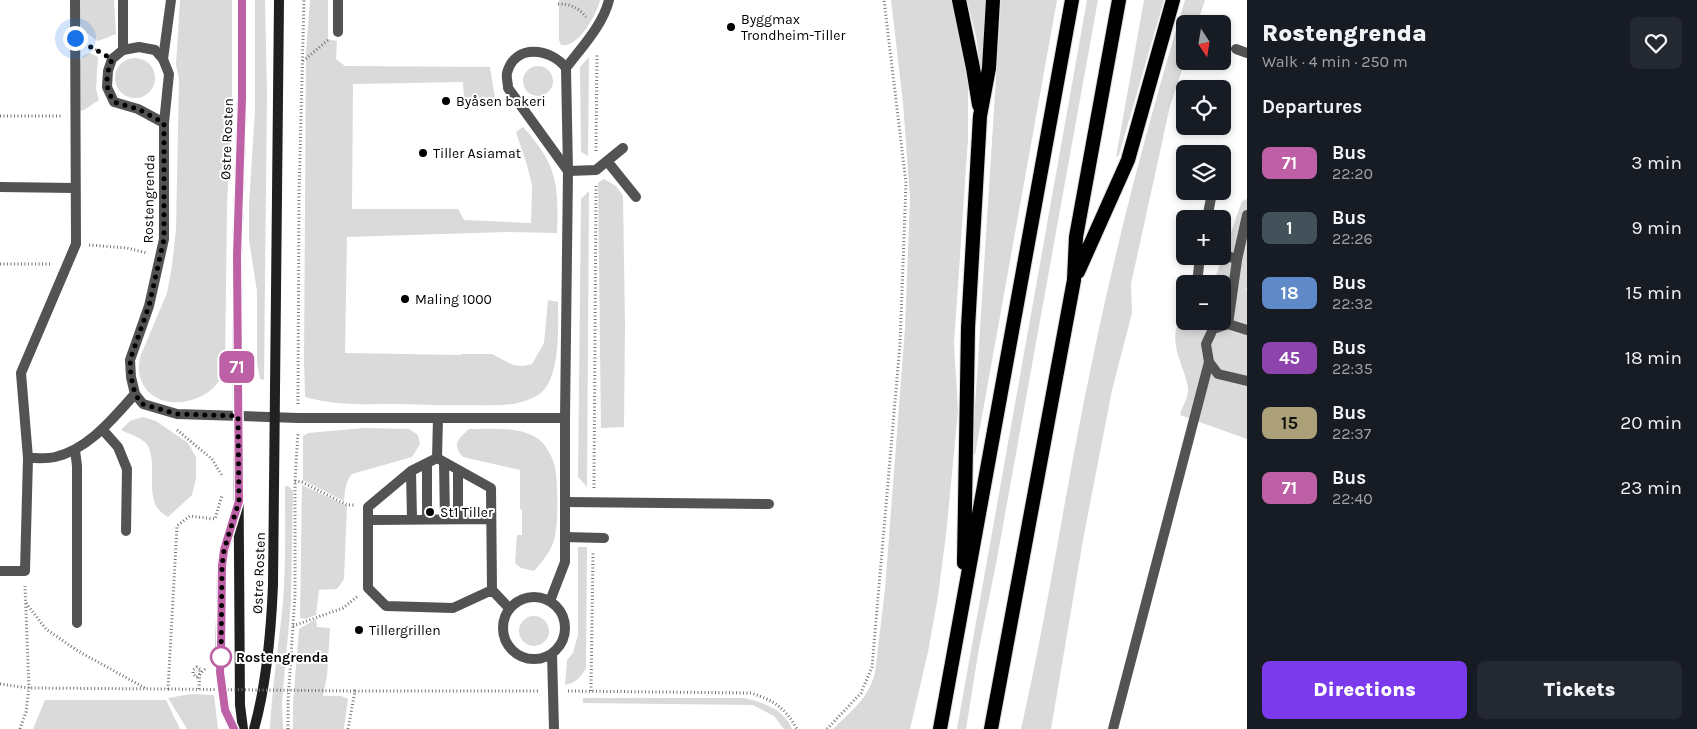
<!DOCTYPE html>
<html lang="en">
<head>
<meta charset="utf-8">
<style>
	:root { --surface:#171b24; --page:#242831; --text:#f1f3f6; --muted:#9ea1a6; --accent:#7c3aed }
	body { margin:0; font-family:Karla,sans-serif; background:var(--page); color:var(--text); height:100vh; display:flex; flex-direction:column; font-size:19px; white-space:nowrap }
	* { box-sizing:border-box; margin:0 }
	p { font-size:16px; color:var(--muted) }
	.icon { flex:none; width:28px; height:28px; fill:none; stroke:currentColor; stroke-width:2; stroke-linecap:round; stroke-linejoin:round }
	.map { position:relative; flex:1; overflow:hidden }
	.drawer { display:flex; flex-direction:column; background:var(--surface); width:450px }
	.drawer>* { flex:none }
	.badge { padding:0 10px; border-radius:8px; font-size:18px; line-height:32px }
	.needle { width:32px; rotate:168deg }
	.controls { position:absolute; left:1176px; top:15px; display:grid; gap:10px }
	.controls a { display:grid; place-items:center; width:55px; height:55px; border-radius:8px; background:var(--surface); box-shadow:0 2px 8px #0003; font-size:25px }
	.you { position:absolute; width:25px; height:25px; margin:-12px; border:4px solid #fff; border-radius:50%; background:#1a73e8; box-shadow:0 0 0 8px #1a73e833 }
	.map>.badge { position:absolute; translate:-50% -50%; box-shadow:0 0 0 2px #fff }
	h2 { padding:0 15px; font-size:19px; line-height:45px }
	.round { display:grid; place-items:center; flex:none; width:52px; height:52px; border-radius:8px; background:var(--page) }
	.headline { display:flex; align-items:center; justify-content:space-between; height:85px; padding:0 15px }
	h1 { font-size:24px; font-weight:800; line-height:38px }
	.primary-button { display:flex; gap:10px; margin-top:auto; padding:10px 15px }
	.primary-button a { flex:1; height:58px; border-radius:8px; background:var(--accent); color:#fff; font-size:20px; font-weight:800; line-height:58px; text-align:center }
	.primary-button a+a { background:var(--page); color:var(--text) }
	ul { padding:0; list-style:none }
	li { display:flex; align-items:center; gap:15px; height:65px; padding:0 15px }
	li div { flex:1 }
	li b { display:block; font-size:19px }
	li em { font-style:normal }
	li .badge { min-width:55px; font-weight:700; text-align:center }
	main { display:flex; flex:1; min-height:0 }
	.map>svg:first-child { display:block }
</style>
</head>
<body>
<main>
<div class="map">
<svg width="1247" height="729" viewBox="0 0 1247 729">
	<rect width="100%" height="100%" fill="#fff"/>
	<path fill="#dadada" d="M78 0H114L116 34 98 41C77 27 78 24 78 0Z
		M180 0H232V100L227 206 225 366C223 372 221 379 217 384 197 408 150 411 140 377 138 371 139 363 140 357L167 293 172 266 176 230 179 79 176 65Z
		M255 0H265L267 94 264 380 260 379 257 363V291L249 240V204L255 111Z
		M310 0H328V39L337 41 336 59 345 66 490 67 495 98 464 99 463 82 353 84 352 209H458L464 220 531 223 532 185 527 165 516 132 523 127C557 164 559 185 557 233L507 232 347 237 345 353 461 355V354H492L513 365 523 366 532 364 544 343 548 300 558 302C558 326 561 375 541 393 533 399 523 402 513 404 498 406 482 405 468 405 445 405 422 405 399 404 368 404 336 406 305 397L304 360 306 52Z
		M559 0H600C597 14 578 49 561 45L559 40Z
		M891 0H953L962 33 968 87V139L954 343 958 411 946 535 938 596 928 652 910 729H833C851 711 868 699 875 673L885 589 905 328 910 198 903 103Z
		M967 0H987L983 65 980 66 976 36Z
		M1001 0H1057L975 455 972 454Z
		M1087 0H1098L996 564 979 648 966 729H957Z
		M1144 0H1164L1119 155 1116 157Z
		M1185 0H1205L1197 24H1185V61L1170 106 1131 284 1132 313 1112 390 1083 540 1051 729H1021C1049 607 1066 484 1092 362 1117 240 1149 119 1185 0Z
		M90 53 98 57 96 89 99 100 84 110 79 111 78 63 83 56Z
		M589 57 588 156 581 152 580 67Z
		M115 78a20 20 0 1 1 40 0a20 20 0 1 1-40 0Z
		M523 81a15 15 0 1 1 30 0a15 15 0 1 1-30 0Z
		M604 179 616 186 623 196 625 325 624 427 601 428 598 183Z
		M589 191 587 487 578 477 581 199Z
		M1247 199V286L1246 289 1247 290V439L1180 415C1182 407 1189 396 1188 388 1185 367 1170 348 1177 326 1179 321 1182 316 1184 312L1185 321H1222V284H1213L1242 201Z
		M143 417 156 421 188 443 196 457V478L192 495 168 517C141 504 159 467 148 446 144 438 129 434 121 430L130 421Z
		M364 428 409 429 418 435 420 444 412 457 352 474C345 481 345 492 344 501L303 480V436L308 433Z
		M469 429C491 429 517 426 537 438 546 444 552 456 555 467 558 481 559 530 553 543 549 554 541 563 534 571L521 568 515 563 517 535H522V510L520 509V470L463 457C451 445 459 438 469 429Z
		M302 485 347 506 344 579 337 589 319 590 316 615 305 619 300 618Z
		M285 486H288L293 491 291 601 282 702 283 729H270C272 686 279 645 283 602 286 564 285 525 285 486Z
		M578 547H587L586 668C581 677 576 683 565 685L567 660 573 653 578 635Z
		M519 631a15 15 0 1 1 30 0a15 15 0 1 1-30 0Z
		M316 619 317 627 330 628 327 676 323 696H341L348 699 344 729H293V703L299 629Z
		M191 694 214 695 218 729H187L168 698Z
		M583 698H744C762 702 784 709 792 729H784L774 716 753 705 583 703Z
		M45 700H166L180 729H33Z"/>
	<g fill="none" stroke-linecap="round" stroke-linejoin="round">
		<g stroke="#dbdbdb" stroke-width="16">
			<path id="trunk" d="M959 0 973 68 979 105
				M1078 272 1128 160 1173 0
				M964 563 968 328 980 116 989 68 993 0
				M940 729 1072 0
				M991 729 1074 280 1076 237 1119 0"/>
		</g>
		<path stroke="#757575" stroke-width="3" stroke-dasharray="1 2.5" stroke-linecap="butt" d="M558 4C570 4 578 7 586 17
			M89 46 101 53
			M303 61 328 40
			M0 116H62
			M596 151 597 54
			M89 245 127 248 147 253
			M0 264H52
			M298 404 299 195 304 0
			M177 430 212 459 223 477
			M295 481 302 482 347 505H355
			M594 488 596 184
			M26 603 46 629 78 651 145 688
			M293 626 343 608 358 596
			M200 669 197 667 193 670V674L197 677 206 668
			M0 684 29 688 168 689 177 526 190 516 215 519 222 495
			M568 691 751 693C775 701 784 707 797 729
			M591 691 593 552
			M20 729 26 712 29 688 25 586
			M288 729V702L295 595V481L298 432
			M348 729 355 691H539
			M827 729 861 693 872 667 900 344 906 183 884 0"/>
		<path stroke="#535353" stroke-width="10" d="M338 32V0
			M1236 49 1247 53
			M123 50V0
			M163 59 171 0
			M566 68C581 48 603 25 609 0
			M607 161 636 197
			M568 171 596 170 623 148
			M0 187 75 188
			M1207 219 1211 198
			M1222 253 1237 260
			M1197 284 1200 256
			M1228 324 1237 260 1247 215
			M438 418 437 458 491 488 492 590 509 608
			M102 429 118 447 127 469 126 531
			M75 450 77 466V623
			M28 458C36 458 47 459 55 457 89 449 113 418 135 394
			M437 458 411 471 368 507V588L386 606 453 608 492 590
			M444 462 445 519
			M427 464V519
			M411 471 412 519
			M565 502 769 504
			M458 519V470
			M369 520 491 519
			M565 537 604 538
			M0 571H25L28 458 21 373 76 244 75 0
			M234 729 225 710 220 672 222 566 224 551 238 505
			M1113 729 1209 362"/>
		<path stroke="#535353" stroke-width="10" d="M164 123 138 109 114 102 107 87 108 71 112 59 123 50 139 47 155 50 163 59 169 74 164 123V239L149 306 130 360 131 377 135 394 143 404 177 414 298 418H565L568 171 566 68C551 48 515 43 507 73 506 77 508 83 508 88L568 171
			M1247 330 1228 324 1213 329 1206 344 1209 362 1218 374 1247 381
			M503 628a31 31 0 1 1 62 0a31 31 0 1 1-62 0Z
			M550 601 565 562V418
			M552 654 554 729"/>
		<path stroke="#202020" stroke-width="10" d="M242 0V97L237 257 240 705 243 729
			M254 729C267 683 271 633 273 585L279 0"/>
		<use href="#trunk" stroke="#000" stroke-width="14"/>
		<path stroke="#757575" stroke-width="3" stroke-dasharray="1 2.5" stroke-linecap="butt" d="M168 689 355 691
			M199 689 200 669"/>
	</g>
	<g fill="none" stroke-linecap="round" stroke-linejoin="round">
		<g stroke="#fff" stroke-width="11">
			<path id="line" d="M234 729 225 710 220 672 221 654 222 566 224 550 239 501 237 256 242 97V0"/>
		</g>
		<use href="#line" stroke="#bd60a5" stroke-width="8"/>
		<path stroke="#000" stroke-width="5" stroke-dasharray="0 9" d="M75 38 112 59C106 76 104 86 114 102L138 109 164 123V239L149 306 130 360 131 377 135 394 142 404 177 414 238 416 239 501 224 550 222 566 221 657"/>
	</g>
	<g fill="#000" stroke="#fff" stroke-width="2">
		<circle cx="731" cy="27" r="5"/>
		<circle cx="446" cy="101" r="5"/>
		<circle cx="423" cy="153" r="5"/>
		<circle cx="405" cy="299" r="5"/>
		<circle cx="430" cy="512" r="5"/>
		<circle cx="359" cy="630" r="5"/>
	</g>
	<circle fill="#fff" stroke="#bd60a5" stroke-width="2.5" cx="221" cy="657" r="10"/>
	<g text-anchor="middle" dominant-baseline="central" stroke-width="4" stroke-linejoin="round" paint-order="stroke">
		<g font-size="14" fill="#000" stroke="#fff" text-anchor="start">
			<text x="741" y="19">Byggmax<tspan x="741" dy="16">Trondheim-Tiller</tspan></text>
			<text x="456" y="101">Byåsen bakeri</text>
			<text x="433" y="153">Tiller Asiamat</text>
			<text x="415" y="299">Maling 1000</text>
			<text x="440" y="512">St1 Tiller</text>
			<text x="369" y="630">Tillergrillen</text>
		</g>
		<g font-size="14" fill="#000" stroke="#fff">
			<text transform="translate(227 139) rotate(-88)">Østre Rosten</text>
			<text transform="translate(149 199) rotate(-89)">Rostengrenda</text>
			<text transform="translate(259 573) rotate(-88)">Østre Rosten</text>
		</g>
		<g font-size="14" font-weight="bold" fill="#000" stroke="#fff" text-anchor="start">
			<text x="236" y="657">Rostengrenda</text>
		</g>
	</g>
</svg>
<div class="controls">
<a><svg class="needle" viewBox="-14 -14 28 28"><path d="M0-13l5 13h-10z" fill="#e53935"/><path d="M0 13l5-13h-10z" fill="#9ea1a6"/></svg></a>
<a><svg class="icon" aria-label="locate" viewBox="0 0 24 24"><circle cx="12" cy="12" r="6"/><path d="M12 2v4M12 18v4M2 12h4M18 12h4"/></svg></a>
<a><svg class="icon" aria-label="layers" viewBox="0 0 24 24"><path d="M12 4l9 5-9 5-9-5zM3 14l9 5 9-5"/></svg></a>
<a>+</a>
<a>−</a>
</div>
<div class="you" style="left:75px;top:38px"></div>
<b class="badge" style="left:237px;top:367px;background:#bd60a5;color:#fff">71</b>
</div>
<section class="drawer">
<div class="headline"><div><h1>Rostengrenda</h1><p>Walk · 4 min · 250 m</p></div><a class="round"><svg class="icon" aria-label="heart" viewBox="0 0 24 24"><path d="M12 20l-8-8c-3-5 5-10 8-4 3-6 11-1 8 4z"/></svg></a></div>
<h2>Departures</h2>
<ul>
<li><span class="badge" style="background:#bd60a5;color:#fff">71</span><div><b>Bus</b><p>22:20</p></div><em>3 min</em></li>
<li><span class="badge" style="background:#43525a;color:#fff">1</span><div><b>Bus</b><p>22:26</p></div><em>9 min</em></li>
<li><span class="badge" style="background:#5f8ac7;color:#fff">18</span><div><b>Bus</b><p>22:32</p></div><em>15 min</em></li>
<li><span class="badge" style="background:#8e44ad;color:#fff">45</span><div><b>Bus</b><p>22:35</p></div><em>18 min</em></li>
<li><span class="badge" style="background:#aba077;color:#111">15</span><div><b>Bus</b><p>22:37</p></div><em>20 min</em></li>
<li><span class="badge" style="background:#bd60a5;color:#fff">71</span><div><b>Bus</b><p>22:40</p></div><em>23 min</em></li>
</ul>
<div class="primary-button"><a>Directions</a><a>Tickets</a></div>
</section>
</main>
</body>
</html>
